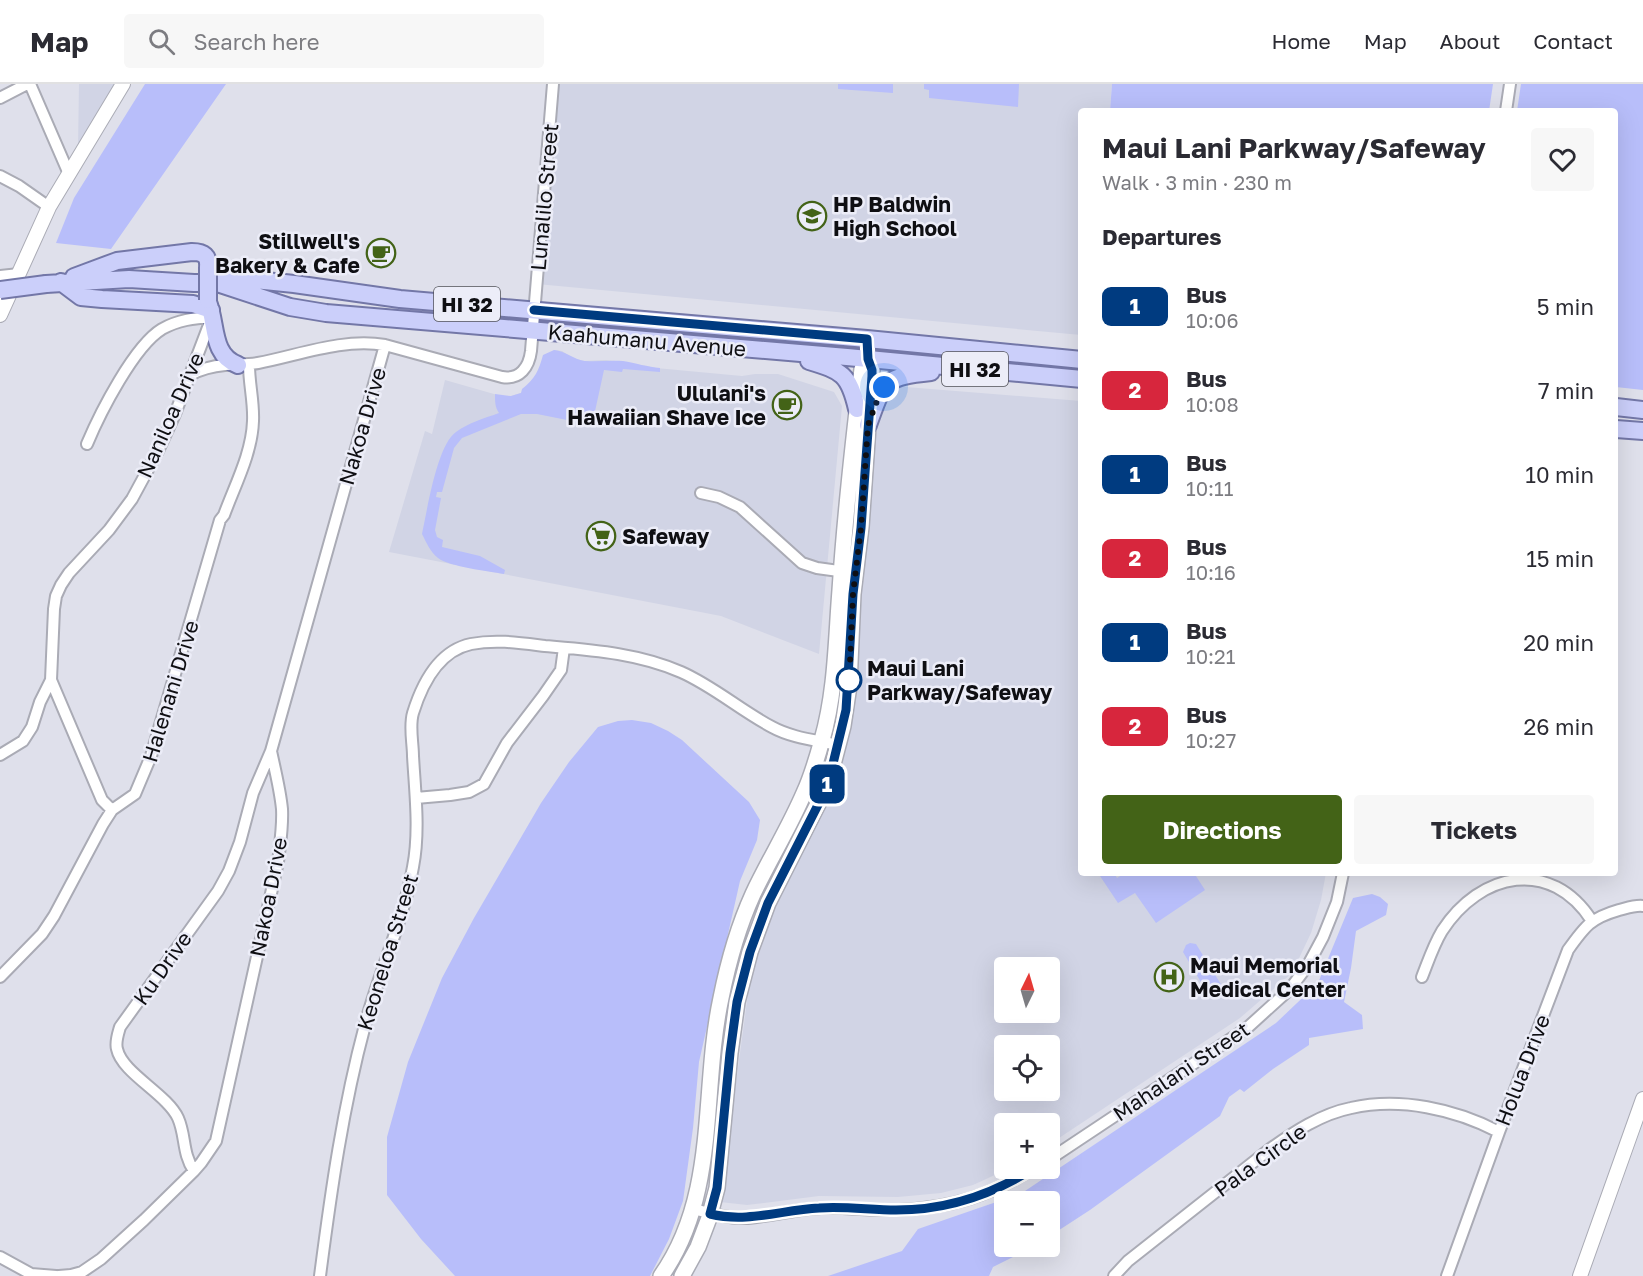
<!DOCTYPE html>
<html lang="en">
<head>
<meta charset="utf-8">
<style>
	:root { --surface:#fff; --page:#f7f7f7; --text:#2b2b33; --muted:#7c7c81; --line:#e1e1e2; --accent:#436317 }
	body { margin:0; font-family:"Golos Text",sans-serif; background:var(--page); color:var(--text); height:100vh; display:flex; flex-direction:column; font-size:22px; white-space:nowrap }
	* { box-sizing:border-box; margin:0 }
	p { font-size:20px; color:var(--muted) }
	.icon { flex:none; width:33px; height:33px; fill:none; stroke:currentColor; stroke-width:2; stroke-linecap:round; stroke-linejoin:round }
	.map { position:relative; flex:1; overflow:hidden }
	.side { position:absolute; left:1078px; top:24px; width:540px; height:768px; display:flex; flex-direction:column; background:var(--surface); border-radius:6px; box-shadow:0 6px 24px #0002 }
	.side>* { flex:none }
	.badge { padding:0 12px; border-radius:9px; font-size:21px; line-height:39px }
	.needle { width:39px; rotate:5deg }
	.buttons { position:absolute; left:994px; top:873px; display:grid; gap:12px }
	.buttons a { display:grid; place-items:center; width:66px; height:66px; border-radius:6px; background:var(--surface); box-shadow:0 6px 24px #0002; font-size:30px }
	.you { position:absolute; width:30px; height:30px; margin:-15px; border:4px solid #fff; border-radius:50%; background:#1a73e8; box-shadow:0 0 0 9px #1a73e833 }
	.map>.badge { position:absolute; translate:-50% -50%; box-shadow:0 0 0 3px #fff }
	h2 { padding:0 24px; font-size:22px; line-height:54px }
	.round { display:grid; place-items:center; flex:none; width:63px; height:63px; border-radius:6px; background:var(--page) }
	.headline { display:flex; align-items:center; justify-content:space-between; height:102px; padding:0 24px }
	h1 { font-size:28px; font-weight:700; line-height:45px }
	.primary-button { display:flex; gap:12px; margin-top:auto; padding:12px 24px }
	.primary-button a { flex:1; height:69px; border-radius:6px; background:var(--accent); color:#fff; font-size:24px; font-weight:700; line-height:69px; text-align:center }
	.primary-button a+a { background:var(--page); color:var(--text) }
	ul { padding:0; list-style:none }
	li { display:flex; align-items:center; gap:18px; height:84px; padding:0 24px }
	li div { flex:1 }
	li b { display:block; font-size:22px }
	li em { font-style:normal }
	li .badge { min-width:66px; font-weight:700; text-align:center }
	header { display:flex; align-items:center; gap:36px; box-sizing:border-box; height:84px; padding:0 30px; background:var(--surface); border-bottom:2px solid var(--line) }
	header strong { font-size:28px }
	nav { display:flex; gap:33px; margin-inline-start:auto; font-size:21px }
	.search { width:420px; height:54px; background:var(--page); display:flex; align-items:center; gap:15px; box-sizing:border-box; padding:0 21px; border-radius:6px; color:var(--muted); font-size:22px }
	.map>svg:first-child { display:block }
</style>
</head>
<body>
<header>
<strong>Map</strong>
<div class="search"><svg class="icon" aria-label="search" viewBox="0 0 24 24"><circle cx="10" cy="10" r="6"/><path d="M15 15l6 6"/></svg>Search here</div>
<nav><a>Home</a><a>Map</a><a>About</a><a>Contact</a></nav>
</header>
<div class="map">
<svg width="1643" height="1192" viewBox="0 0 1643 1192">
	<rect width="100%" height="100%" fill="#dfe0eb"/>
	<path fill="#d1d4e5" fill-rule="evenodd" d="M79 0H120L78 64Z
		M553 0H1112L1110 27H1082L1081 251 537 200Z
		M554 266 562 267 573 274 584 277 605 276 625 278 656 284 742 292 755 290H778L834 308 842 322 819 570 721 532 389 468 425 347 432 350 445 296 501 312H511L530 306 539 298Z
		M881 301 1081 317 1082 789H1326L1321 816 1311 849 1292 889 1240 934 1050 1060V1040H1005V1084L1008 1085 973 1101 941 1109 898 1113 819 1112 747 1121 720 1118 750 895 762 849 782 806 822 728 836 698 846 662ZM1005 884H1050V928H1005ZM1005 962H1050V1006H1005Z"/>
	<path fill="#b8befa" d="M145 0H226L111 165 56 159 74 114Z
		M838 0H893V9L838 5Z
		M924 0H1019L1018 23 929 14V6L924 5Z
		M1112 0H1493L1489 27H1110Z
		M1521 0H1643V306L1616 303V27H1517Z
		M554 266C566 267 574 276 585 277 598 278 610 276 623 277 635 279 648 283 660 284V288L623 285 622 288 604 286 592 341 537 330H521L462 354 454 364 442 408H437L436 413 441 414 435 446 437 453 443 456 442 463 480 472 505 486 504 490C488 487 450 483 438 474 431 469 426 458 422 450 427 427 437 361 456 348 468 339 485 334 499 329 495 323 495 318 495 310L511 312 521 309 522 305C535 295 539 286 543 271Z
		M632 636 651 639 668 647 682 656 749 718 760 736 757 756 740 797 699 978 693 1044 683 1117 669 1155 650 1192H455L421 1155 387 1111V1053L408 978 442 894 474 834 541 719 569 678 598 643 618 637Z
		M1098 789H1114L1117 794 1125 789H1194L1205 806 1156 839 1135 809 1118 819Z
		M1372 810 1380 813 1388 820 1386 831 1356 847 1351 884 1344 918 1362 931 1363 945 1309 954V961L1273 985 1244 1008 1240 1005 1229 1013 1220 1032 1090 1126 1050 1152V1118H1005V1162L1033 1163 993 1183 989 1192H828L902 1167 918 1145 1022 1109 1276 939 1318 899 1353 814Z
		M1190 859 1196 860 1222 902 1221 909 1219 911 1208 910 1183 868 1186 861Z"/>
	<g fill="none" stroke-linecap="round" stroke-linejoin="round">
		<g stroke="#aaabb5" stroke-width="14">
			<path id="minor" d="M30 0 69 90
				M0 14 27 0
				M1506 27 1510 0
				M0 92 19 102 49 123
				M0 192 19 190
				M190 291C201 285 213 282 225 281 236 280 247 281 258 279 300 271 342 254 385 261L502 293C520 296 529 283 531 267L553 0
				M701 409 719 413 740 423 802 479 817 484 846 488
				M51 596 102 716 112 726
				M0 671 23 657 32 643 40 618 51 596 54 525 56 512 61 501 69 489 109 446 132 415 158 367 175 330 212 233C194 234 178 236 162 245 134 262 100 329 87 360
				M416 714 450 711 469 708 484 700 507 659 543 612 561 586 564 564
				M0 893 42 850 54 832 103 740 112 726 135 710 151 672 220 436 224 431C235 401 252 369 253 337 254 318 249 300 249 281
				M1422 893C1428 878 1433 862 1442 847 1480 788 1551 773 1592 837
				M1050 1075 1247 944 1290 905 1308 881 1323 853 1337 818 1343 789
				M194 1087C182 1069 186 1052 178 1034 167 1010 122 989 117 965 115 958 118 950 120 943L218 807 229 787 240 758 253 709 271 667
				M694 1125C712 1130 729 1135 748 1134 772 1132 796 1125 821 1124 847 1123 873 1127 899 1126 951 1124 990 1112 1034 1084
				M0 1173 31 1190 56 1192
				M59 1192 71 1191 82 1188 101 1175 144 1136 194 1087 201 1079 216 1057 278 778C280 760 283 743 282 725 280 705 275 686 271 667L385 261
				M320 1192C331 1107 343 1023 365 941 379 888 403 838 413 783 420 747 415 708 413 672 413 659 409 642 413 629 422 600 438 567 471 560 496 555 521 559 545 562 591 566 638 569 681 588 713 602 740 626 772 643 792 654 816 656 838 661
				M1114 1192 1128 1177 1270 1065C1294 1048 1321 1030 1351 1024 1400 1013 1455 1025 1499 1048
				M1447 1192 1499 1048 1568 866C1585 842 1591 834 1619 826 1627 824 1635 821 1643 822"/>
		</g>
		<g stroke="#aaabb5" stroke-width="16">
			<path id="tertiary" d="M0 231 49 123 123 0
				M1580 1192 1643 1015"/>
		</g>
		<g stroke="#aaabb5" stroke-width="18">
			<path id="secondary" d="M661 1192C719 1110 701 1007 721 914 728 879 738 843 753 810 769 776 789 744 804 709 812 692 817 674 822 656 836 607 836 556 840 506 845 432 853 359 862 285L868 275
				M682 1192 698 1163 709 1134 717 1104 730 969 737 918 750 868 768 819 820 716 830 692 843 642 849 602 853 510 861 443 872 286 868 275 867 255"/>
		</g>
		<g stroke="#7377a7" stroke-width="20">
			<path id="primary" d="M74 193 117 177 192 168C204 168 209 172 208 184
				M61 198 81 213 102 215 193 220 211 226
				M217 199 290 223 326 229 847 273 1082 295
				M46 200 129 195 194 199H217L236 194 294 200 400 215 867 255 1082 276
				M208 218C217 240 211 271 238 281
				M809 277C842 287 849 290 857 325
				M1616 323 1643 326
				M868 341C884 297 883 293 931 288
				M1616 345 1643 347"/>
		</g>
		<use href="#minor" stroke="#fff" stroke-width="10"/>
		<use href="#tertiary" stroke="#fff" stroke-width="14"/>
		<use href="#secondary" stroke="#fff" stroke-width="15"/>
		<use href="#primary" stroke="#cbcffa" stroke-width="16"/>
		<g stroke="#7377a7" stroke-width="20" stroke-linecap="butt">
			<path id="primary-bridge" d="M0 206 46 200
				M208 216V184"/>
		</g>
		<use href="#primary-bridge" stroke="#cbcffa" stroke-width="16"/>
	</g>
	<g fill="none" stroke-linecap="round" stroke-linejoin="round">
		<g stroke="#fff" stroke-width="14">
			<path id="line" d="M534 226 867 255 868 275 872 286V292L861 444 853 510 846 626 830 692 820 717 768 819 750 868 737 918 730 969 717 1104 710 1130C748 1139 781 1126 819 1124 844 1122 871 1126 896 1126 947 1126 992 1111 1034 1084"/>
		</g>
		<use href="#line" stroke="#003b80" stroke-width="9"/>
		<path stroke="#0f0f13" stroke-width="6" stroke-dasharray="0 10.8" d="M849 596V602L853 510 861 444 868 341 880 309 884 303"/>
	</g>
	<defs>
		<g id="school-ring" transform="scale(1.5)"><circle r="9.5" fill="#ecedf8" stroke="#436317" stroke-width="1.5"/><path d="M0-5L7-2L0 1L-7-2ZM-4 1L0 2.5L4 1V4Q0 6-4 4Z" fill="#436317"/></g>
		<g id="cafe-ring" transform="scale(1.5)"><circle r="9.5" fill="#ecedf8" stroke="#436317" stroke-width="1.5"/><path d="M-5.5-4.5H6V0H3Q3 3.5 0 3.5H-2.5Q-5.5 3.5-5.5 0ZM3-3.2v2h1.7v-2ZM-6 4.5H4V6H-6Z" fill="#436317"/></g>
		<g id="supermarket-ring" transform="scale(1.5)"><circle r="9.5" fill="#ecedf8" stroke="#436317" stroke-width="1.5"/><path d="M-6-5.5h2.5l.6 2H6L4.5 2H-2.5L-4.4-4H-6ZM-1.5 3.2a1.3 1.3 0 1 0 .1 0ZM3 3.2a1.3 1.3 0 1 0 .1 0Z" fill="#436317"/></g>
		<g id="hospital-ring" transform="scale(1.5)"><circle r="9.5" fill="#ecedf8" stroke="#436317" stroke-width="1.5"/><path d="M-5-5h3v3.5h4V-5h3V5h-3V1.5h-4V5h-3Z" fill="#436317"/></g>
	</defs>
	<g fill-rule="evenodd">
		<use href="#school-ring" x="812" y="132"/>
		<use href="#cafe-ring" x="381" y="169"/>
		<use href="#cafe-ring" x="787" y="321"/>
		<use href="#supermarket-ring" x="601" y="452"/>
		<use href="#hospital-ring" x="1169" y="893"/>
	</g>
	<circle fill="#fff" stroke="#003b80" stroke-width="3" cx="849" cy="596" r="12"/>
	<g text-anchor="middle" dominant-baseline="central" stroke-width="5" stroke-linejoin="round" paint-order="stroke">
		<g fill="#ecedf8" stroke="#515258" stroke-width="1.5">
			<rect x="434" y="203" width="66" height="34" rx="4.5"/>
			<rect x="942" y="268" width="66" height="34" rx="4.5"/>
		</g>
		<g font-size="20" font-weight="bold" fill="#0f0f13">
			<text x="467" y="220">HI 32</text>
			<text x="975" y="285">HI 32</text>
		</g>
		<g font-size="21" fill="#0f0f13" stroke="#ecedf8">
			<text transform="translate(544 113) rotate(-85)">Lunalilo Street</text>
			<text transform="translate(647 256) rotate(5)">Kaahumanu Avenue</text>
			<text transform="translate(170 331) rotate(-66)">Naniloa Drive</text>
			<text transform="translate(362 342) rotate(-74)">Nakoa Drive</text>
			<text transform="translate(170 607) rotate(-73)">Halenani Drive</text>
			<text transform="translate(268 813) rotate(-79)">Nakoa Drive</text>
			<text transform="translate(387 868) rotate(-73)">Keoneloa Street</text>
			<text transform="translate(162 884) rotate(-55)">Ku Drive</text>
			<text transform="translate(1522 986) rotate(-69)">Holua Drive</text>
			<text transform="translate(1181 987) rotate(-34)">Mahalani Street</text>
			<text transform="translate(1260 1076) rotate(-36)">Pala Circle</text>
		</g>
		<g font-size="21" font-weight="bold" fill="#0f0f13" stroke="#ecedf8" text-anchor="start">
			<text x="833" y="120">HP Baldwin<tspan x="833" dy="24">High School</tspan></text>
			<text x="360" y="157" text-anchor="end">Stillwell's<tspan x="360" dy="24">Bakery &amp; Cafe</tspan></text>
			<text x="766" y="309" text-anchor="end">Ululani's<tspan x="766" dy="24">Hawaiian Shave Ice</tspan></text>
			<text x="622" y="452">Safeway</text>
			<text x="1190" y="881">Maui Memorial<tspan x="1190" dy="24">Medical Center</tspan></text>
		</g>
		<g font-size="21" font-weight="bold" fill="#0f0f13" stroke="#ecedf8" text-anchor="start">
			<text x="867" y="584">Maui Lani<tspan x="867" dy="24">Parkway/Safeway</tspan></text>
		</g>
	</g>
</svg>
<div class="buttons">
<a><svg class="needle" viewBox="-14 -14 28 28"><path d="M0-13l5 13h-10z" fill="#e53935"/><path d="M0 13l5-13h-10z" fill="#7c7c81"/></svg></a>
<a><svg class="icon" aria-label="locate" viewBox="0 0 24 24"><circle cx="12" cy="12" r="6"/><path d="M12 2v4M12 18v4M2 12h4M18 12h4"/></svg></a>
<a>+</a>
<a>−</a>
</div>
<div class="you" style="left:884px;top:303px"></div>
<b class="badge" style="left:827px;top:700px;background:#003b80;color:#fff">1</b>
<section class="side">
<div class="headline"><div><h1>Maui Lani Parkway/Safeway</h1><p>Walk · 3 min · 230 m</p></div><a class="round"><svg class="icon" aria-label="heart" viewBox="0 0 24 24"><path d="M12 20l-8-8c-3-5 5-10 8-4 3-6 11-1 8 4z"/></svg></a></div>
<h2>Departures</h2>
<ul>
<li><span class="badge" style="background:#003b80;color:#fff">1</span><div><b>Bus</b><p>10:06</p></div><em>5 min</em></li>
<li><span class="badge" style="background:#d7263d;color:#fff">2</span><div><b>Bus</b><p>10:08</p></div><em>7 min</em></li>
<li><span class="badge" style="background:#003b80;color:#fff">1</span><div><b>Bus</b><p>10:11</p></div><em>10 min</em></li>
<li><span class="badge" style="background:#d7263d;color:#fff">2</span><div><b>Bus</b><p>10:16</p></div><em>15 min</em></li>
<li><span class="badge" style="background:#003b80;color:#fff">1</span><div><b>Bus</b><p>10:21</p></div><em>20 min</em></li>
<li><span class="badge" style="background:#d7263d;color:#fff">2</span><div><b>Bus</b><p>10:27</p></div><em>26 min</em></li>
</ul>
<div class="primary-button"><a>Directions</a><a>Tickets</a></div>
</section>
</div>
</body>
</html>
